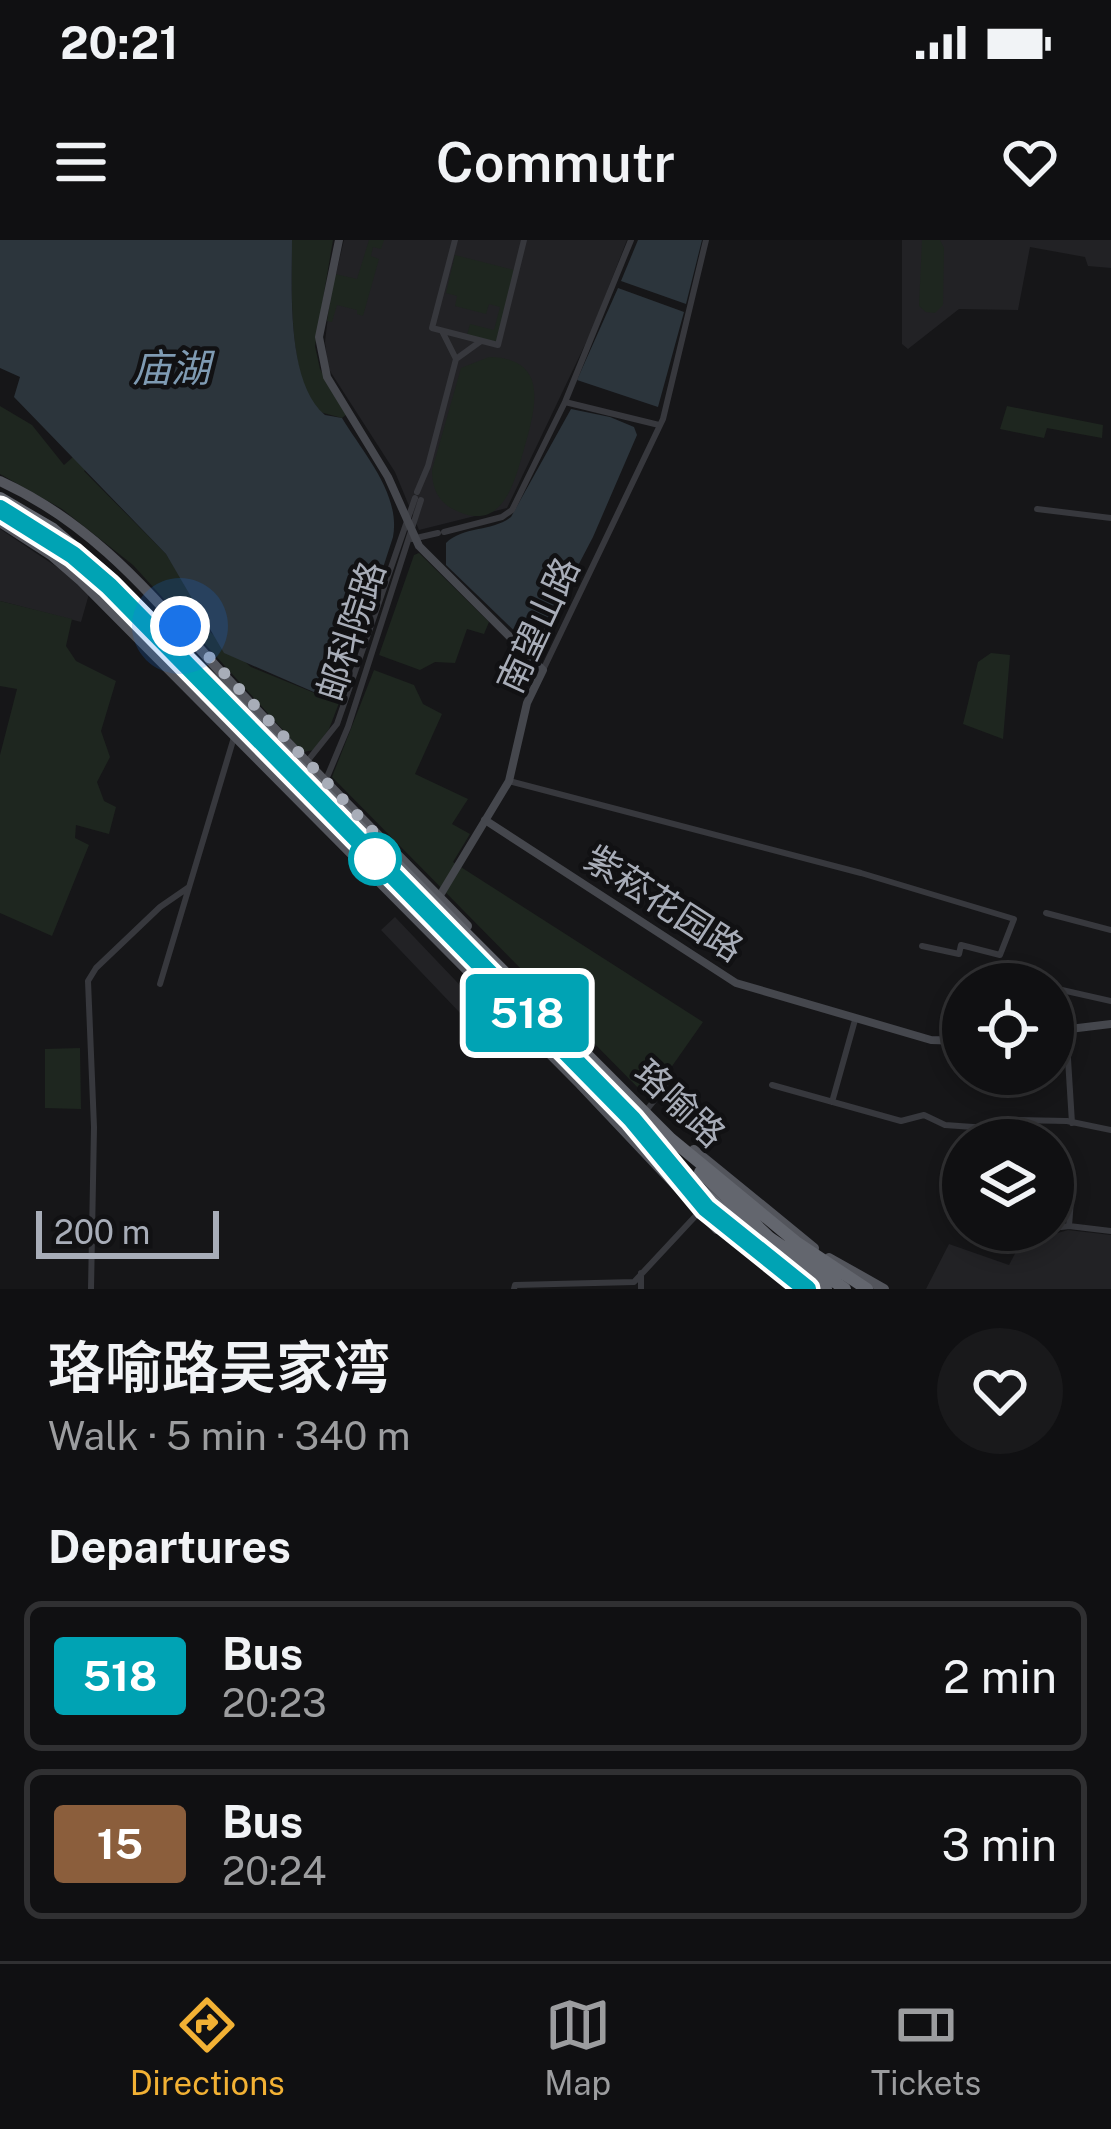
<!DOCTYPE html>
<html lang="en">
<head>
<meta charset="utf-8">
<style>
	:root { --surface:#101012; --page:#19191b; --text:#f1f3f6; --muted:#9c9d9f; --line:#303032; --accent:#f2b134 }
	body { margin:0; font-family:"Public Sans","Noto Sans SC",sans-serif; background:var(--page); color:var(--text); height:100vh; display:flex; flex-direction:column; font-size:45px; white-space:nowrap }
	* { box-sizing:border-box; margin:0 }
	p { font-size:39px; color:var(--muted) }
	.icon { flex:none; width:66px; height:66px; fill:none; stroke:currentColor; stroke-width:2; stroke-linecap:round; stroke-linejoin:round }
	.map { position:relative; height:1049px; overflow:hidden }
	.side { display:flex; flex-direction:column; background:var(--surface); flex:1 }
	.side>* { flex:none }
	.badge { padding:0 24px; border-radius:9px; font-size:42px; line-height:78px }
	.tools { position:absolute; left:942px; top:723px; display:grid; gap:24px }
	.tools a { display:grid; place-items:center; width:132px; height:132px; border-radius:50%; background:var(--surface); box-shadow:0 6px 18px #0003,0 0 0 3px var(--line); font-size:60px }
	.scale { position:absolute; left:36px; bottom:30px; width:183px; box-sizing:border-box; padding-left:12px; border:6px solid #a8adb8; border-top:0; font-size:33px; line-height:42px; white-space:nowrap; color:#a8adb8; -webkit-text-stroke:9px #111113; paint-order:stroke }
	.you { position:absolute; width:60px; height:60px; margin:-30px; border:9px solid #fff; border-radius:50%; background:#1a73e8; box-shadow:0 0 0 18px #1a73e833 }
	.map>.badge { position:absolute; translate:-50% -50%; box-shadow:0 0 0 6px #fff }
	h2 { padding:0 48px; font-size:45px; line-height:108px }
	.round { display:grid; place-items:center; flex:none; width:126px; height:126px; border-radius:63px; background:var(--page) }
	.summary { display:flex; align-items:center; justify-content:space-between; height:204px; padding:0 48px }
	h1 { font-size:57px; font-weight:600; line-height:90px }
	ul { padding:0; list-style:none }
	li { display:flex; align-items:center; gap:36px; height:150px; margin:0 24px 18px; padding:0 24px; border:6px solid var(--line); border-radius:18px }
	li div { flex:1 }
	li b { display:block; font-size:45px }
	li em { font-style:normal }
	li .badge { min-width:132px; font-weight:700; text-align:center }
	.status { display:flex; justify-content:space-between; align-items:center; height:84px; padding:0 60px; background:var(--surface); direction:ltr }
	.status svg { height:33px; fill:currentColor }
	header { display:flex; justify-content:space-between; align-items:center; height:156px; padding:0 48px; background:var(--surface); font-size:54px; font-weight:600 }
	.menu { display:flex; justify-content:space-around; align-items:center; height:168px; border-top:3px solid var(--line); background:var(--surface); font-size:33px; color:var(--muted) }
	.menu a { display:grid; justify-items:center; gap:6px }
	.menu .selected { color:var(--accent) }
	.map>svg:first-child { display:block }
</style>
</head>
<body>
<div class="status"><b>20:21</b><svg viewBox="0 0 49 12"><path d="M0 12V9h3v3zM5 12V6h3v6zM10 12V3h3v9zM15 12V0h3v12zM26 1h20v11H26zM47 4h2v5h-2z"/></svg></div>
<header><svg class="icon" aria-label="menu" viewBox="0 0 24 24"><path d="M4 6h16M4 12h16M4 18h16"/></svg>Commutr<svg class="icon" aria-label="heart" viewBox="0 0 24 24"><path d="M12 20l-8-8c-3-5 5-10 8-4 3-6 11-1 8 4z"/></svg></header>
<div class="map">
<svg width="1111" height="1049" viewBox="0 0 1111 1049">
	<rect width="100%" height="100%" fill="#161618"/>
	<path fill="#222225" d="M344 0H627L592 90 507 268 419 290 395 232 328 128 325 102 330 59Z
		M902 0H1111V28L1088 26 1085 17 1030 7 1018 70 959 69 908 109 902 104Z
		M0 289 69 335 89 354 81 382 0 361Z
		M395 677 516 804 502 817 381 690Z
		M1068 990 1111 995V1049H926L949 1004 1009 1025 1020 1004Z"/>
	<path fill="#1e261f" d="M292 0H333L315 106 320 129 347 174 342 178 320 172C287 138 292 46 292 0Z
		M369 0H384L381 9 373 7 371 16 379 19 363 76 357 74V70L337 65 332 82 327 81 335 34 357 39Z
		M922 0H940L944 8 943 65 935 73 926 72 919 66Z
		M455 15 514 30 497 102 467 95 470 84 494 90 500 67 489 64 486 74 455 66 457 56 446 53Z
		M489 117C551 118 535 170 524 209 514 244 502 295 453 269 437 261 432 246 432 230L461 128Z
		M0 166 32 185 64 225 73 217 87 228 84 231 166 314 198 365 210 392 251 427 339 463 329 489 314 510 303 512 133 325 62 269 0 234Z
		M1007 166 1103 185 1102 198 1047 188 1044 198 1000 189Z
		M419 313 489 382 484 394 467 389 455 423 435 422 420 430 379 415 414 315Z
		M0 361 72 379 66 406 76 421 116 441 101 491 110 517 97 542 104 561 116 567 109 594 76 585 75 598 89 605 52 696 0 673V515L17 449 0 446Z
		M991 413 1010 415 1003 499 963 484 978 422Z
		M374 430 414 445 423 464 442 474 415 534 468 559 452 584 470 594 453 622 703 782 649 859 332 537Z
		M80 808 81 869 45 868V809Z"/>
	<path fill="#2c353c" d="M0 0H292C292 48 286 142 325 175L342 178C363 213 401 254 393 297L339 463 224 413 166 314 14 157 20 137 0 128Z
		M638 0H702L686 64 621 41Z
		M618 48 684 72 658 167 577 140Z
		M571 169 610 177 634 187 637 195 593 297 536 406 531 407 446 325V303C463 286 492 292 511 277Z"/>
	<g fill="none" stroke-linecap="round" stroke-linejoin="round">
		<path stroke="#37383d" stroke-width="6" d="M455 0 432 88 498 105 524 0
			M442 91 456 119
			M565 162 659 185
			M417 252 428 226 456 119 481 101
			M1037 269 1111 278
			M444 292 502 277 512 270 565 162 631 0
			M412 299 438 293
			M543 430 663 179 706 0
			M305 524 337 484 415 258
			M509 541 861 633 1014 679 1000 715 961 705 959 714 922 706
			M325 542 348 487 421 260
			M1046 673 1111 690
			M1002 738 1032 744
			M160 744 235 494
			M1053 748 1111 761
			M1067 803 1072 883
			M772 845 901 881 924 875 945 885 1015 890V880L1067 881 1111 890
			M832 862 855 780
			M645 872 665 847
			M1072 947 1069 986 1111 991
			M1053 988 1069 986
			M91 1049 94 887 88 741 96 728 160 667 189 647
			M514 1049 515 1045 634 1042 702 969
			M641 1049V1033"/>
		<path stroke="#45474d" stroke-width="8" d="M339 0 319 97 327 137 388 237 419 306 543 430 527 463 509 541 439 657
			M485 580 736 743 931 800 963 801
			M1053 791 1111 784"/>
		<path stroke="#53555c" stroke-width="10" d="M0 241C107 290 165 374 244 457 317 535 393 610 467 686
			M0 282 51 315 81 341 580 844 717 989
			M694 910 814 1008
			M829 1018 884 1049"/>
		<path stroke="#63666e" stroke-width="12" d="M0 258 53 289 112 339 671 899 796 1002 867 1049
			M0 269 83 323
			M136 374 632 879 707 968 807 1049
			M700 932 770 998 845 1049
			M687 937 737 983 826 1049"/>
	</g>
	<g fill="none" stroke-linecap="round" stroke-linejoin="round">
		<g stroke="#fff" stroke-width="27">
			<path id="line" d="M0 269 73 315 109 346 632 879 706 968 807 1049"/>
		</g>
		<use href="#line" stroke="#00a3b4" stroke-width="18"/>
		<path stroke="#a8adb8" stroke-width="12" stroke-dasharray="0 21.6" d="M180 386 380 599 375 619"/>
	</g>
	<circle fill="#fff" stroke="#00a3b4" stroke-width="6" cx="375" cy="619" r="24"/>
	<g text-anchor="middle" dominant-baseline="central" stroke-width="9" stroke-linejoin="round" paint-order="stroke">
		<g font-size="36" fill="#a8adb8" stroke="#111113">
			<text transform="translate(538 385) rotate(-65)">南望山路</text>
			<text transform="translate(351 391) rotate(-72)">邮科院路</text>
			<text transform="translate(664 663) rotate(33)">紫菘花园路</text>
			<text transform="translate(680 863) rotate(43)">珞喻路</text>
		</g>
		<g font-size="39" font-style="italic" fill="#7f9bb3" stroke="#111113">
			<text x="171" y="128">庙湖</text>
		</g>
	</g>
</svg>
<div class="tools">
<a><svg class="icon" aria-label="locate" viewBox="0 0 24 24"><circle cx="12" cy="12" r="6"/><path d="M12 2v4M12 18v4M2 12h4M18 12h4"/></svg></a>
<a><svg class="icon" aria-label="layers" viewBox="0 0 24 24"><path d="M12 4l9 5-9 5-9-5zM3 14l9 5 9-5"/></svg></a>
</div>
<div class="scale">200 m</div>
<div class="you" style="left:180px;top:386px"></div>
<b class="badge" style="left:527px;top:773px;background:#00a3b4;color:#fff">518</b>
</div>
<section class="side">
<div class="summary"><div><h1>珞喻路吴家湾</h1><p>Walk · 5 min · 340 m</p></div><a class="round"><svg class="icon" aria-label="heart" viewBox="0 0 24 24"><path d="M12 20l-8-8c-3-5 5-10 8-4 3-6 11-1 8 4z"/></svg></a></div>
<h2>Departures</h2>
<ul>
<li><span class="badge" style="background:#00a3b4;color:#fff">518</span><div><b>Bus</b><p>20:23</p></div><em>2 min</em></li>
<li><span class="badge" style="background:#8b5e3c;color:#fff">15</span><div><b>Bus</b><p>20:24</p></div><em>3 min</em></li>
</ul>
</section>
<nav class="menu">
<a class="selected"><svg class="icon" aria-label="directions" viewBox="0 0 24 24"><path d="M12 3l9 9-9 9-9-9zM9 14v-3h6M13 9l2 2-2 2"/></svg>Directions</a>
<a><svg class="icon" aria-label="map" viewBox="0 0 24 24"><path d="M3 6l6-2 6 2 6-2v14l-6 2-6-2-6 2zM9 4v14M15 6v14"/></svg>Map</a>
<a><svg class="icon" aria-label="tickets" viewBox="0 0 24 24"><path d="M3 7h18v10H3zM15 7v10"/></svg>Tickets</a>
</nav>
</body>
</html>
